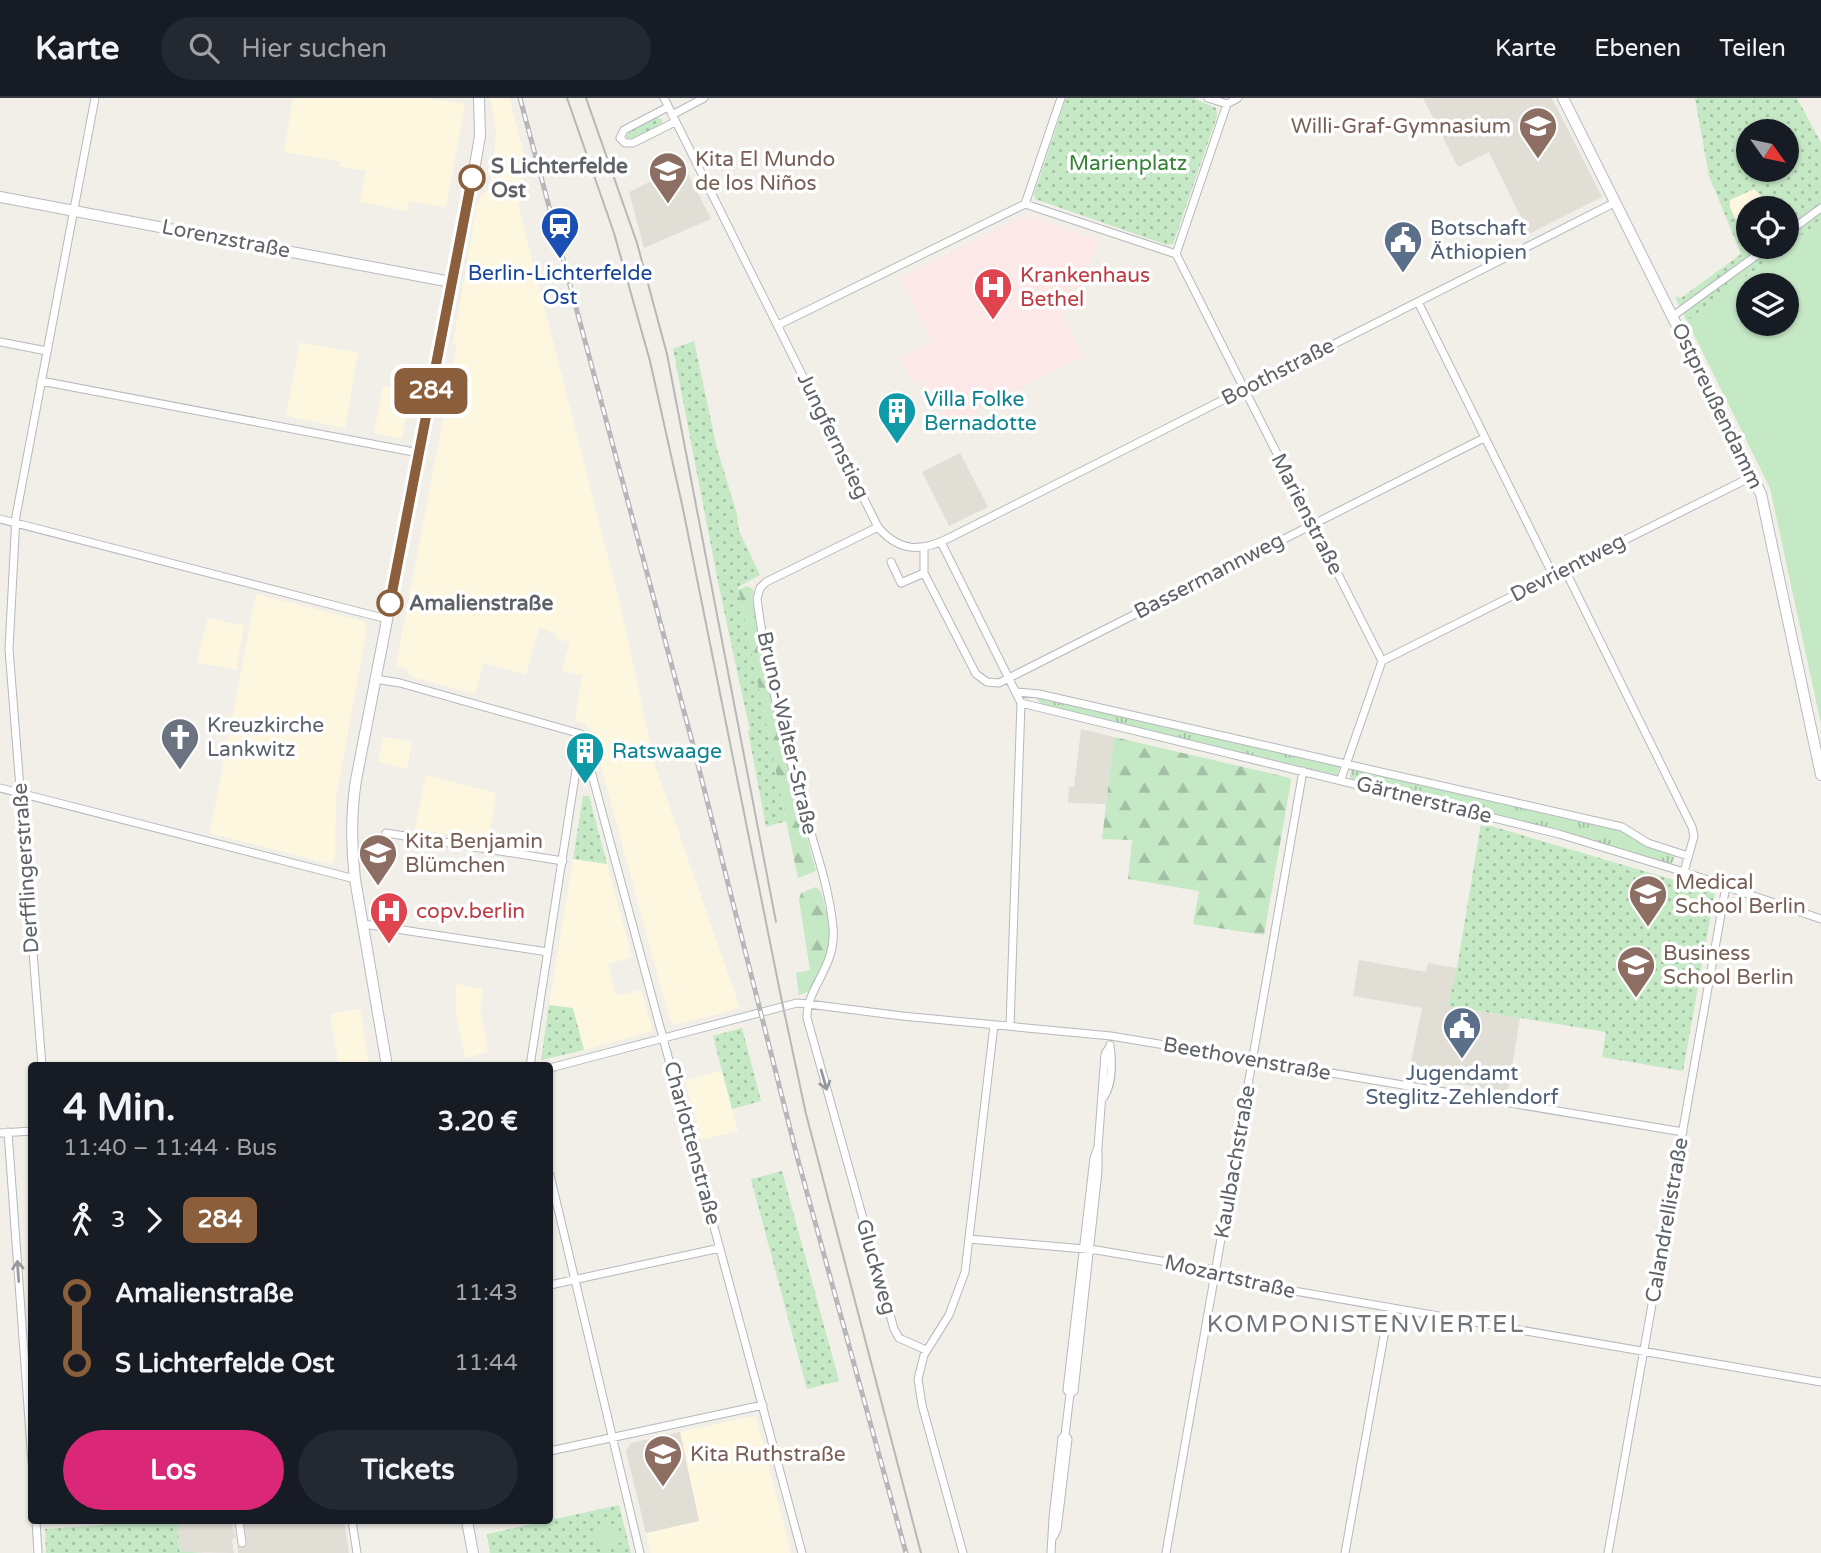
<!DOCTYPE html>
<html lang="de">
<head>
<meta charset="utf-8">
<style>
	:root { --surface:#171b24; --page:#242831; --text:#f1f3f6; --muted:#9ea1a6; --line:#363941; --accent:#db2777 }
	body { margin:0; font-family:"Varela Round",sans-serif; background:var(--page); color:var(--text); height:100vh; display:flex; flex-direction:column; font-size:26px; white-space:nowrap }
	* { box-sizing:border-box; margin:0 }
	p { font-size:23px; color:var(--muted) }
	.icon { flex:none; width:38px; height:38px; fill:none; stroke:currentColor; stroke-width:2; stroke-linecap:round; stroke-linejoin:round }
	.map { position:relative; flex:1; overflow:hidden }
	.panel { position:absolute; left:28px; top:964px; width:525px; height:462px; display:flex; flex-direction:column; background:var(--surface); border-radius:7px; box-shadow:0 2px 5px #0004 }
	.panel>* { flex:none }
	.badge { padding:0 14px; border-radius:10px; font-size:24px; line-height:46px }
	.needle { width:46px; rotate:123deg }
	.buttons { position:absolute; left:1736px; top:21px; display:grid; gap:14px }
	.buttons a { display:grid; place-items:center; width:63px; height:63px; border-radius:50%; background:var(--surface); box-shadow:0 2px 5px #0004; font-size:35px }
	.map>.badge { position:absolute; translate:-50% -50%; box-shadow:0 0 0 4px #fff }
	.legs { display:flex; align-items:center; gap:10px; height:77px; padding:0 35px; font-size:23px }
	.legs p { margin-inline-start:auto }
	.head { display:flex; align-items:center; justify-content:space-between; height:119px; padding:0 35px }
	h1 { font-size:38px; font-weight:800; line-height:52px }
	.cta { display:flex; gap:14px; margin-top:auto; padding:14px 35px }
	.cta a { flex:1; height:80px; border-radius:42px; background:var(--accent); color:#fff; font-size:28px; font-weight:800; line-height:80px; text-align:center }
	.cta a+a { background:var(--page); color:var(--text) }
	ul { padding:0 35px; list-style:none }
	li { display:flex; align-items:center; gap:24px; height:70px; font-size:26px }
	li i { display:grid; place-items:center; width:10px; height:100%; margin:0 9px; background:currentColor }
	li i::after { content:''; width:18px; height:18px; margin:-9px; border:5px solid; border-radius:50%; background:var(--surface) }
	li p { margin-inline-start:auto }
	li:first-child i { background:linear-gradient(#0000 50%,currentColor 0) }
	li:last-child i { background:linear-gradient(currentColor 50%,#0000 0) }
	header { display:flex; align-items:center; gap:42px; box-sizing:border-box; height:98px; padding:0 35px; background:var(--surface); border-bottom:2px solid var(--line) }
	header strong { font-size:33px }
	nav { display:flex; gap:38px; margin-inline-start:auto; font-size:24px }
	.search { width:490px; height:63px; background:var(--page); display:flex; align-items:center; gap:18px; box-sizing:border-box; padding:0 24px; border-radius:38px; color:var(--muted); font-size:26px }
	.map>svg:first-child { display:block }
</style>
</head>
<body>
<header>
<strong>Karte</strong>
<div class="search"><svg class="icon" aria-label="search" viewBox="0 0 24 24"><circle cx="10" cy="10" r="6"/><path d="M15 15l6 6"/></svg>Hier suchen</div>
<nav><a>Karte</a><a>Ebenen</a><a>Teilen</a></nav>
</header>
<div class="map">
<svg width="1821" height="1455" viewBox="0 0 1821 1455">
	<defs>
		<pattern id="grass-tufts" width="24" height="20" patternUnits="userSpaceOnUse" patternTransform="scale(1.75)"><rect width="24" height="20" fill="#c5e8c5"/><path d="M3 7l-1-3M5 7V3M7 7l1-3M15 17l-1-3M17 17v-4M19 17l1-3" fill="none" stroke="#a3c0a4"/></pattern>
		<pattern id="forest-firs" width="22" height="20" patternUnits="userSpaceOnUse" patternTransform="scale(1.75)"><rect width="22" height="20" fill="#c5e8c5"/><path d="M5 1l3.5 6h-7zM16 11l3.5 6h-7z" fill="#a3c0a4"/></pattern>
		<pattern id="park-dots" width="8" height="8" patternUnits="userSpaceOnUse" patternTransform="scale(1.75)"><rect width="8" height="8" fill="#c5e8c5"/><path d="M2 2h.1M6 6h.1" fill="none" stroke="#a3c0a4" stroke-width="1.8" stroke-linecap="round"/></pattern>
	</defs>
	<rect width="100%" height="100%" fill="#f1efe8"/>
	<path fill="#fef7e0" d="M293 0H428L465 6 446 110 409 103 407 113 360 104 366 73 340 69 341 64 284 54Z
		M490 0H509L524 58 518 61 526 96 518 106 621 511 655 667 740 910 676 927 670 923 592 635 585 626 575 623 582 577 562 573 570 544 556 541 557 536 539 530 526 577 484 565 475 596 412 579 408 576 407 571 396 568 457 248 453 246 477 106 481 99 489 91 494 67 496 33Z
		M1755 91 1764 100 1757 110H1748L1747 146 1730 109V101Z
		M300 244 358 255 345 330 286 318Z
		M383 288 411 294 402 341 374 335Z
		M256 496 363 523 367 530 336 700 335 761 330 766 210 735Z
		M208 520 244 528 236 572 197 564Z
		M383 639 412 644 407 671 378 664Z
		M426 677 496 695 489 743 415 731Z
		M573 761 607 766 632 859 608 866 616 898 641 892 653 933 584 952 573 911 549 907Z
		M456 886 483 891 480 911 488 954 465 960 456 915Z
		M360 911 369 967 339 968 330 916Z
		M722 973 738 1033 701 1042 685 982Z
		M754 1318 756 1319 791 1455H650L646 1435 699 1423 680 1334Z"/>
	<path fill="#e1ded6" d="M1423 0H1552L1602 99 1529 136 1489 54 1458 69Z
		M684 67 711 121 644 150 629 94Z
		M960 355 988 409 949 428 922 374Z
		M1081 631 1114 639 1106 706 1068 705 1069 689H1074Z
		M1359 862 1426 874 1428 865 1457 870 1448 908 1520 920 1508 994 1408 978 1422 910 1353 898Z
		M680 1334 699 1423 646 1435 626 1353 631 1345Z
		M182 1423H231L236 1440 232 1441 234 1455 179 1454 178 1429Z
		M244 1423H344L349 1455H238L237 1448 247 1446Z"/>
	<path fill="#fce8e6" d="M1027 117 1098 142 1084 187 1056 201 1084 258 947 329 924 283 913 287 900 260 931 245 899 180Z"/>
	<path fill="url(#grass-tufts)" d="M1035 599 1340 668 1337 677 1045 610Z
		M1351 671 1624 734 1649 749 1675 758 1671 767 1563 733 1350 680Z"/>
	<path fill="url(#forest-firs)" d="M747 488 754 492 752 501 779 639 816 773 798 780 738 492Z
		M1114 639 1290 680 1291 683 1264 837 1193 826 1199 793 1128 781 1132 742 1102 741Z
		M816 789C823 794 823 801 825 809 836 846 827 860 811 893L799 897 796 875 810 872 799 802 801 795Z"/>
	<path fill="url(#park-dots)" fill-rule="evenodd" d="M1066 0H1193L1216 10 1217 18 1173 146 1167 147 1035 101 1034 96Z
		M1695 0H1797L1821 45V123L1687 223 1675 199 1681 200 1741 156 1709 78ZM1748 33H1787V72H1748ZM1754 91 1764 100 1757 110H1787V149H1748L1730 109V102Z
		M656 19 663 22 661 27 633 41 627 40 628 33Z
		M694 243 717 351 737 416 739 433 760 477 738 489 786 723 766 729 748 633H750L719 489 673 251Z
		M583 698H589L607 766 573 761Z
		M1481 725 1715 794 1683 973 1602 959 1606 934 1448 908 1457 870Z
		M549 907 573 910 584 952 541 962Z
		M742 930 761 1003 732 1011 713 938Z
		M782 1073 839 1283 807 1291 751 1081Z
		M619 1407 631 1455H490L487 1436Z
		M104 1423H182L178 1429 179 1453 204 1455H46L45 1431 103 1427Z"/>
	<path fill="#c5e8c5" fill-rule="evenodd" d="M1821 123V626L1770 390 1687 223ZM1748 187H1787V226H1748Z
		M618 1427 622 1444 595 1451 591 1434Z"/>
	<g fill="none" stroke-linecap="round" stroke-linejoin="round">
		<g stroke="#b5b8bc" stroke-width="9">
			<path id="street" d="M664 0 878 429C899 454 921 454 949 440L1616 104
				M1208 0 1227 6
				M1227 6 1238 0
				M668 9 624 32 620 40 625 45H633L675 24
				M672 17 704 0
				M1025 106 1176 156
				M1025 106 1061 0
				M1787 135 1821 110
				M1176 156 1382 563
				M1176 156 1227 6
				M1418 204 1553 477
				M1673 218 1768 149
				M778 227 1025 106
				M0 244 47 253
				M41 283 419 355
				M0 421 387 521
				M878 429 766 484 760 490 757 501C766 570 783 638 802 705 813 745 829 787 833 829 837 869 806 890 807 920L894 1231 899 1240 926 1252
				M941 444 1021 605 1010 928
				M891 464 901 485 924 475 976 576 987 584 999 585 1484 340
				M1565 472 1692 729 1694 738 1684 774
				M924 475V450
				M1382 563 1753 378
				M375 581 400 585 581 636
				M1017 594 1039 596 1622 729 1648 745 1688 758
				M1021 605 1559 736 1684 774 1821 821
				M581 636 802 1455
				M1341 681 1382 563
				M0 690 355 781
				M386 735 563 763
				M363 826 548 854
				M42 968 9 551 16 418 95 0
				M530 968 581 640
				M550 970 797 905 808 906 902 918 1111 938 1683 1034
				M1103 1000C1113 987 1112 962 1110 947
				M8 1034 32 1364
				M0 1035 32 1033
				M550 1077 640 1455
				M969 1141 1096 1152 1209 1171 1219 1180 1821 1284
				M550 1187 720 1150
				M1070 1296 1074 1293 1098 1073V1054
				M550 1353 763 1307
				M36 1423 38 1455
				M239 1423 242 1445
				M352 1423 357 1455
				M1053 1439 1057 1432 1068 1341 1065 1337
				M963 1455 922 1307 918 1281 924 1257 949 1217 965 1174 994 927
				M1051 1455 1053 1420 1062 1340 1065 1337 1070 1296 1067 1292 1094 1060 1098 1049 1105 956 1110 948
				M1166 1455 1303 673
				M1345 1455 1389 1210
				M1608 1455 1726 788"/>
		</g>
		<g stroke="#b6babf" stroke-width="12">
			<path id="secondary" d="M1563 0 1761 396 1821 677
				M0 99 451 184
				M387 968 355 781C351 748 351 715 356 682L474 73 480 38 479 0
				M467 1423 473 1455"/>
		</g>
		<use href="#street" stroke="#fff" stroke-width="7"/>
		<use href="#secondary" stroke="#fff" stroke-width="10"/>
		<path stroke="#b6b7b8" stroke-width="2" d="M567 0 614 135 650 263 683 411 780 894 806 1016 921 1455
			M586 0 637 145 667 256 776 824"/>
		<g stroke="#b6b7b8" stroke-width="5">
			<path id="rail" d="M520 0 693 647 798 1062 906 1455"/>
		</g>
		<use href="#rail" stroke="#fff" stroke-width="2.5" stroke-dasharray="8" stroke-linecap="butt"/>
	</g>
	<defs><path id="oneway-shaft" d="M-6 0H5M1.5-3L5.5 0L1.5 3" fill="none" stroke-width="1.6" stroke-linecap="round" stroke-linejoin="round" transform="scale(1.75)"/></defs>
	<g stroke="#979a9d">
		<use href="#oneway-shaft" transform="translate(824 982) rotate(74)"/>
		<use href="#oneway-shaft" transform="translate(18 1173) rotate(-94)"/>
	</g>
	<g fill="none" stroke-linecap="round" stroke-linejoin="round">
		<g stroke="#fff" stroke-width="16">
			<path id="line-1" d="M390 505 472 80"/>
		</g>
		<use href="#line-1" stroke="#8b5e3c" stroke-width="10"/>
	</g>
	<defs>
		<g id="school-pin" transform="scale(2.0125)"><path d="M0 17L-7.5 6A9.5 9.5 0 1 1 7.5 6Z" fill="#8d6e63" stroke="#fff"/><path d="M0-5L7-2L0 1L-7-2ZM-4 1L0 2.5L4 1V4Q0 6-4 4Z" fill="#fff"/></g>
		<g id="station-pin" transform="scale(2.0125)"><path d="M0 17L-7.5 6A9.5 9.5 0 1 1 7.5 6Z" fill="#1a4fb4" stroke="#fff"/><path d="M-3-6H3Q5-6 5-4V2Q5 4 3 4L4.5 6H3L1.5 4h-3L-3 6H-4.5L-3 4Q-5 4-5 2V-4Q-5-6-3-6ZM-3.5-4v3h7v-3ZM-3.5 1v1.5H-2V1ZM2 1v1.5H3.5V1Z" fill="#fff"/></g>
		<g id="civic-pin" transform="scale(2.0125)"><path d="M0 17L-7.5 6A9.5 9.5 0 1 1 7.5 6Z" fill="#5c6f8a" stroke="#fff"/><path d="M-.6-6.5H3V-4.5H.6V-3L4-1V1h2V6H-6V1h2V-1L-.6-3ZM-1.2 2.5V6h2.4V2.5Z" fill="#fff"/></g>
		<g id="hospital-pin" transform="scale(2.0125)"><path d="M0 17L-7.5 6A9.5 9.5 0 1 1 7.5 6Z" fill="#e0444e" stroke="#fff"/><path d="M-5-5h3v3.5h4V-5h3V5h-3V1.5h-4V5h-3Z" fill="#fff"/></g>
		<g id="building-pin" transform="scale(2.0125)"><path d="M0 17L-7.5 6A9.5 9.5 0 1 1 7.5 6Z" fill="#0f9aa8" stroke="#fff"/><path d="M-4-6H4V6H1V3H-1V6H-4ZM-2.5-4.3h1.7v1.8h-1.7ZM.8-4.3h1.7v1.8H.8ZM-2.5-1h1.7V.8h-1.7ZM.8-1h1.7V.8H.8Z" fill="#fff"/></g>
		<g id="church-pin" transform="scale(2.0125)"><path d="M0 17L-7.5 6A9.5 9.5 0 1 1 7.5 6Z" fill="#6b7280" stroke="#fff"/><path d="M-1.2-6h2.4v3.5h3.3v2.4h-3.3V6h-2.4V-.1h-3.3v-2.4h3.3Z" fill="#fff"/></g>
		<g id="university-pin" transform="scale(2.0125)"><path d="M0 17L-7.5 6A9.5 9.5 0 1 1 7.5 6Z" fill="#8d6e63" stroke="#fff"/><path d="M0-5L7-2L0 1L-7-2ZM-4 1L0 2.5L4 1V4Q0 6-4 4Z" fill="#fff"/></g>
	</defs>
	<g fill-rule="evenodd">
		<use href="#school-pin" x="1538" y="28"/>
		<use href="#school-pin" x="668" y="73"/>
		<use href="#station-pin" x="560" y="128"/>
		<use href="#civic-pin" x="1403" y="142"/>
		<use href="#hospital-pin" x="993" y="189"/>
		<use href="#building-pin" x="897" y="313"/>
		<use href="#church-pin" x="180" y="639"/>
		<use href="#building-pin" x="585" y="653"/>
		<use href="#school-pin" x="378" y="755"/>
		<use href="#university-pin" x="1648" y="796"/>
		<use href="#hospital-pin" x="389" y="813"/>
		<use href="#university-pin" x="1636" y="867"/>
		<use href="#civic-pin" x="1462" y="928"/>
		<use href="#school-pin" x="663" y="1356"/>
	</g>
	<g fill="#fff" stroke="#8b5e3c" stroke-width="3.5">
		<circle cx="472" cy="80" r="12"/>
		<circle cx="390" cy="505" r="12"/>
	</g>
	<g text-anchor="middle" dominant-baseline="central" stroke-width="7" stroke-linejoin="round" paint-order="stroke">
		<g font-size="21" fill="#785e54" stroke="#fff" text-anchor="start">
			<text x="1511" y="28" text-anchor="end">Willi-Graf-Gymnasium</text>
			<text x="695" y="61">Kita El Mundo<tspan x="695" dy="24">de los Niños</tspan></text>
			<text x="405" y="743">Kita Benjamin<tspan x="405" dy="24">Blümchen</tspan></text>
			<text x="1675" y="784">Medical<tspan x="1675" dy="24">School Berlin</tspan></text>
			<text x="1663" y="855">Business<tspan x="1663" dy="24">School Berlin</tspan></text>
			<text x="690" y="1356">Kita Ruthstraße</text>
		</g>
		<g font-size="21" fill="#348238" stroke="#fff">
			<text x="1128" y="65">Marienplatz</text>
		</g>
		<g font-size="21" font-weight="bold" fill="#5f6368" stroke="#fff" text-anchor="start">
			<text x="491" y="68">S Lichterfelde<tspan x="491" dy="24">Ost</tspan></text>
			<text x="409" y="505">Amalienstraße</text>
		</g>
		<g font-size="21" fill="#4e5e75" stroke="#fff" text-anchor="start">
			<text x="1430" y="130">Botschaft<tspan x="1430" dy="24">Äthiopien</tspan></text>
			<text x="1462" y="975" text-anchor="middle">Jugendamt<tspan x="1462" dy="24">Steglitz-Zehlendorf</tspan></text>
		</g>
		<g font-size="21" fill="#5f6368" stroke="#fff">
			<text transform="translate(226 141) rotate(11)">Lorenzstraße</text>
			<text transform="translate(1278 274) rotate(-27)">Boothstraße</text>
			<text transform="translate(1717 308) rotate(64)">Ostpreußendamm</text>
			<text transform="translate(833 338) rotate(64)">Jungfernstieg</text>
			<text transform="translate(1307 416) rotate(63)">Marienstraße</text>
			<text transform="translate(1568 470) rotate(-27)">Devrientweg</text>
			<text transform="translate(1209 478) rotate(-27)">Bassermannweg</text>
			<text transform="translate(787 635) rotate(77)">Bruno-Walter-Straße</text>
			<text transform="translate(1424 702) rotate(14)">Gärtnerstraße</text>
			<text transform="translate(26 770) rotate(-94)">Derfflingerstraße</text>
			<text transform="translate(1247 961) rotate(10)">Beethovenstraße</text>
			<text transform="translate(692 1045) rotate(75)">Charlottenstraße</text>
			<text transform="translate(1235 1064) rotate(-80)">Kaulbachstraße</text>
			<text transform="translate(1667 1122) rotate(-80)">Calandrellistraße</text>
			<text transform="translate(876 1169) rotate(74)">Gluckweg</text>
			<text transform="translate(1230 1179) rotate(13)">Mozartstraße</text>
		</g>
		<g font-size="21" fill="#164399" stroke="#fff">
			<text x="560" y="175">Berlin-Lichterfelde<tspan x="560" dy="24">Ost</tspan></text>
		</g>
		<g font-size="21" fill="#be3a42" stroke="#fff" text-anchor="start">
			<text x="1020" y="177">Krankenhaus<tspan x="1020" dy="24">Bethel</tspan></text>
			<text x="416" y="813">copv.berlin</text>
		</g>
		<g font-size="21" fill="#0d838f" stroke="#fff" text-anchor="start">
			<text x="924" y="301">Villa Folke<tspan x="924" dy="24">Bernadotte</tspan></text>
			<text x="612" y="653">Ratswaage</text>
		</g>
		<g font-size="21" fill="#5b616d" stroke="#fff" text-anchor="start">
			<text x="207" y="627">Kreuzkirche<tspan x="207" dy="24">Lankwitz</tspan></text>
		</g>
		<g font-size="24" letter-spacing="2" fill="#70757a" stroke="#fff">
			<text x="1366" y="1226">KOMPONISTENVIERTEL</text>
		</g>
	</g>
</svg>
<div class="buttons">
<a><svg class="needle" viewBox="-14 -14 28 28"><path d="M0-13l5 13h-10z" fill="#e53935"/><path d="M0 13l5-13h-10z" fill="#9ea1a6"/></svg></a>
<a><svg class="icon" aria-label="locate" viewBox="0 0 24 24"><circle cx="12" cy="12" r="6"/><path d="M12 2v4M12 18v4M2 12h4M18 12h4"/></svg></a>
<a><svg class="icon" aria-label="layers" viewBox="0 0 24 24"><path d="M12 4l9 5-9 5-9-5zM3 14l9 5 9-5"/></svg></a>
</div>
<b class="badge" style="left:431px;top:293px;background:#8b5e3c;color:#fff">284</b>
<section class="panel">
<div class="head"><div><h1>4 Min.</h1><p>11:40 – 11:44 · Bus</p></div><b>3.20 €</b></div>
<div class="legs"><svg class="icon" aria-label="walk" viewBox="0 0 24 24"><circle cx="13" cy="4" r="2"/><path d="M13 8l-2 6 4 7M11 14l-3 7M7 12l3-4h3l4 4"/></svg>3<svg class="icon" aria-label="forward" viewBox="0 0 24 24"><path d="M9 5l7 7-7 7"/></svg><b class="badge" style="background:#8b5e3c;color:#fff">284</b></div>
<ul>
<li><i style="color:#8b5e3c"></i><b>Amalienstraße</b><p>11:43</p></li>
<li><i style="color:#8b5e3c"></i><b>S Lichterfelde Ost</b><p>11:44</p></li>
</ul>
<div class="cta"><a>Los</a><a>Tickets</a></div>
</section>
</div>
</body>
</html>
